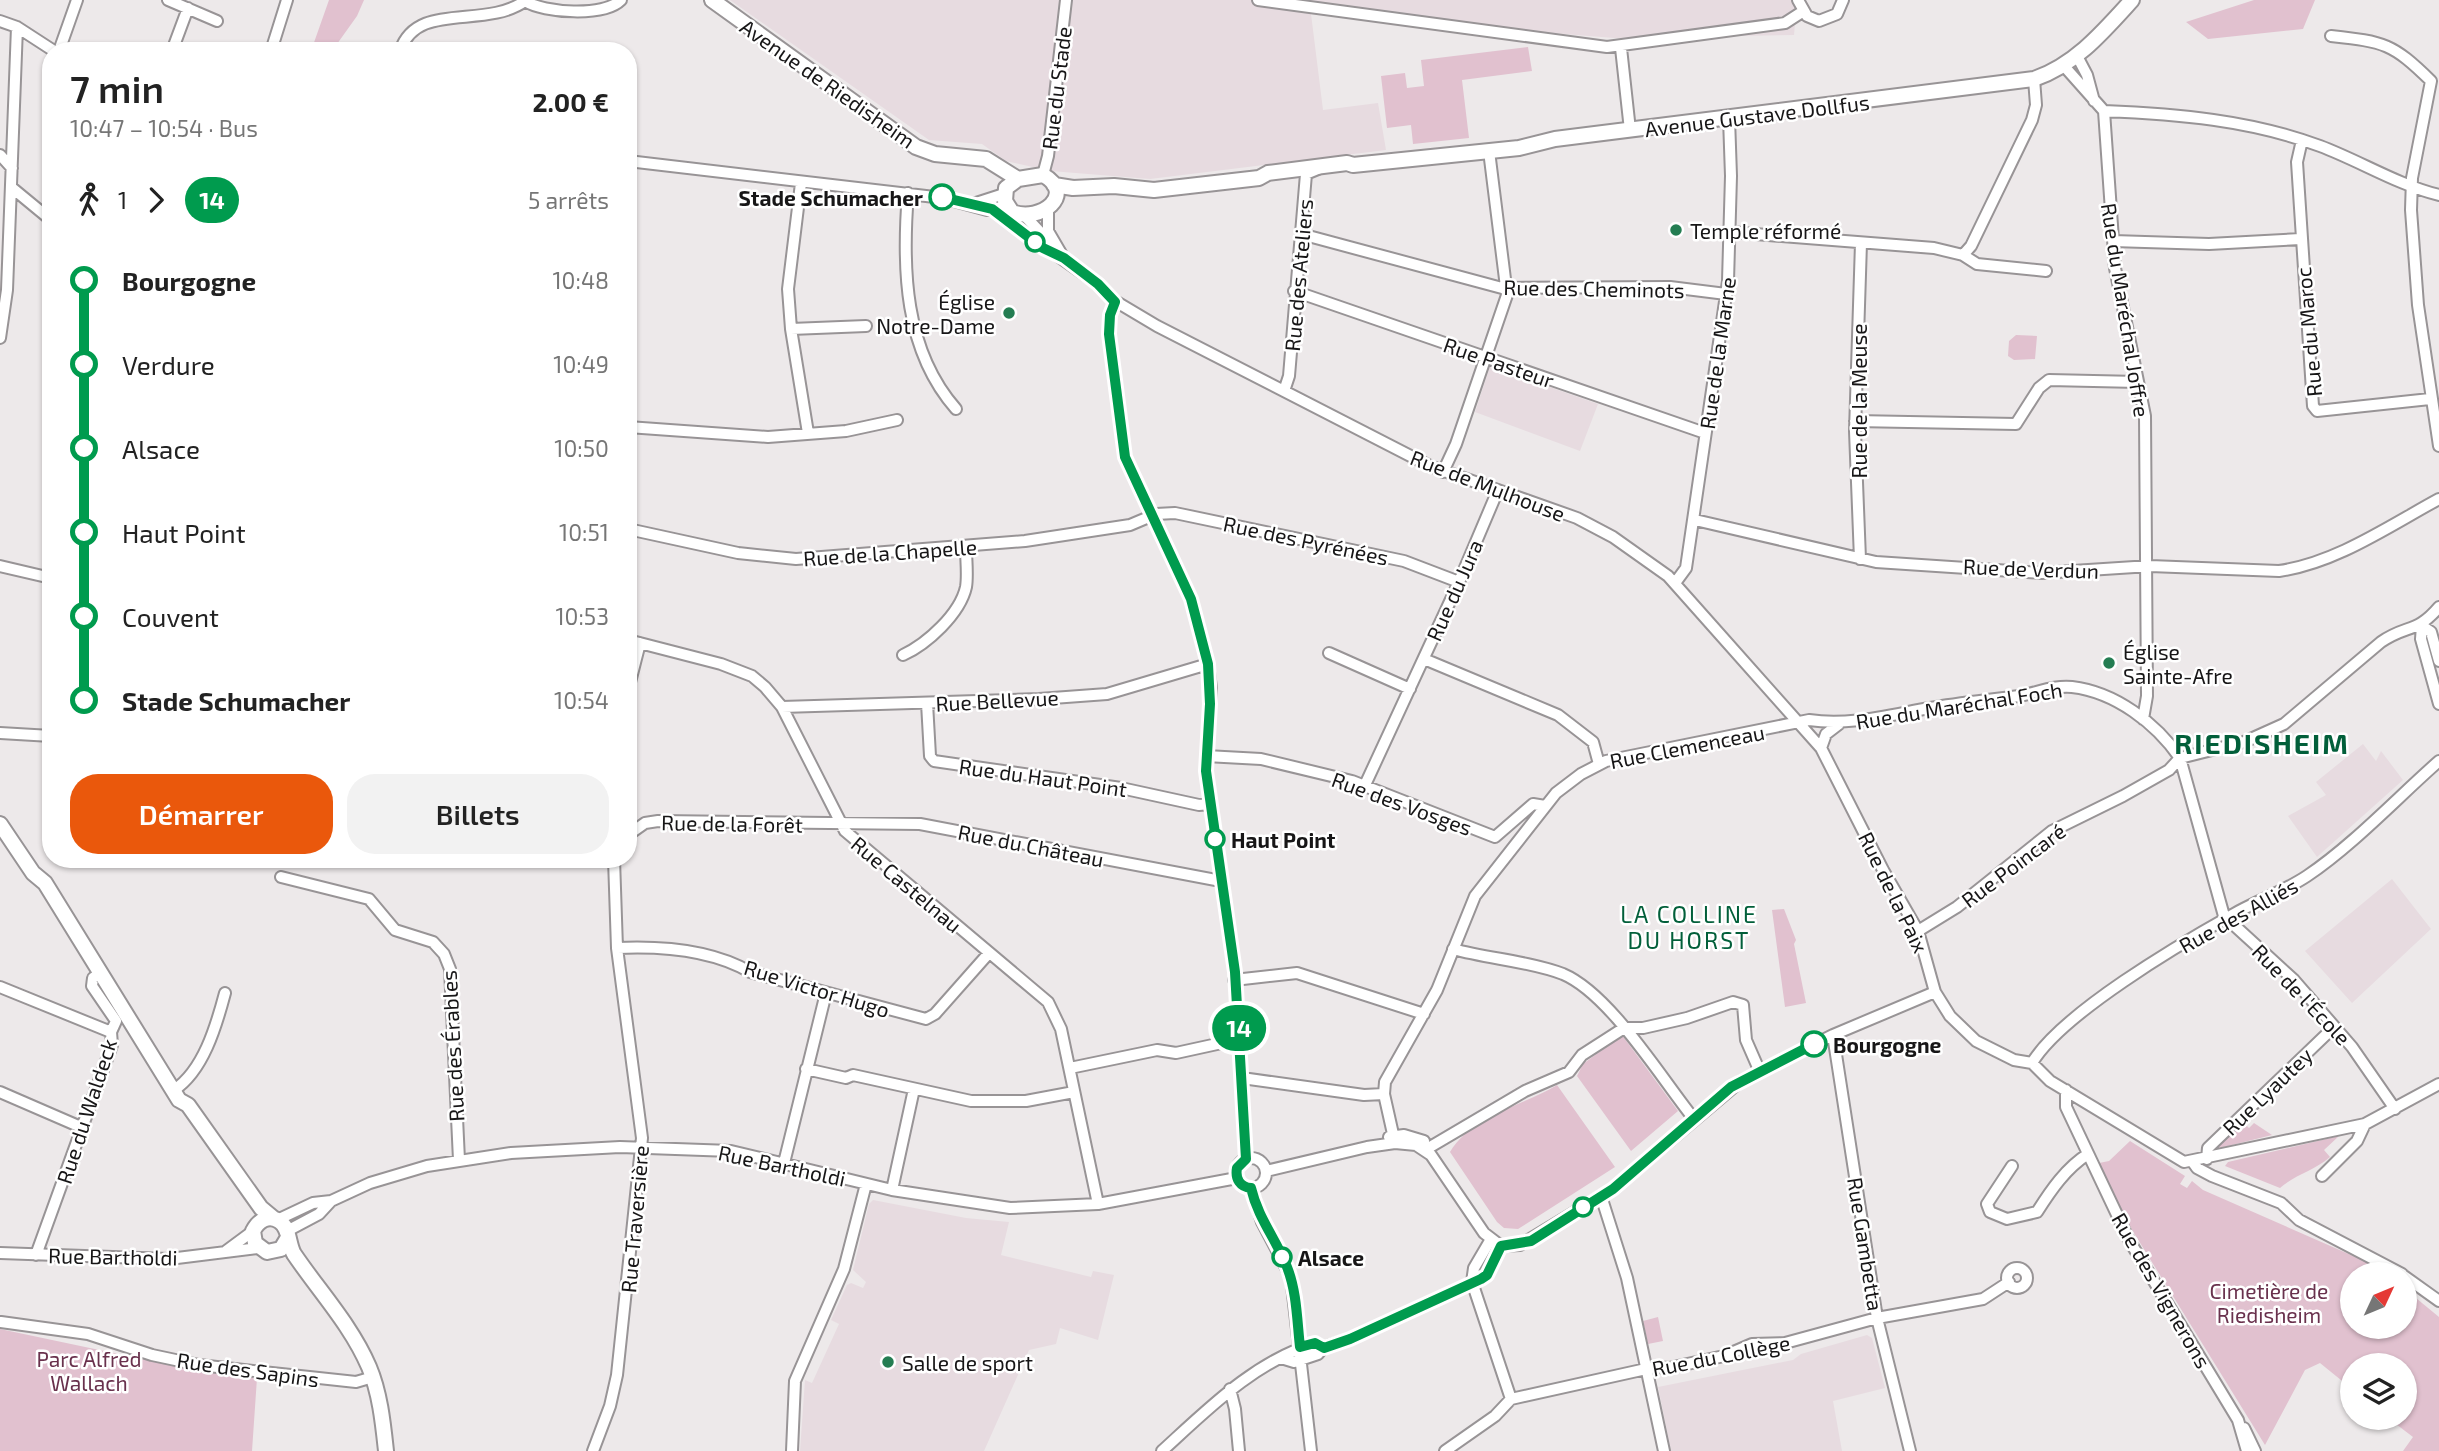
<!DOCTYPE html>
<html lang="fr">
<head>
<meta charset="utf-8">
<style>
	:root { --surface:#fff; --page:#f2f2f2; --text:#222; --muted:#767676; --accent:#ea580c }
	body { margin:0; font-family:"Exo 2",sans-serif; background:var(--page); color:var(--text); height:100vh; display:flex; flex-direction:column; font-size:26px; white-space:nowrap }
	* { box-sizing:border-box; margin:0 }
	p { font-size:23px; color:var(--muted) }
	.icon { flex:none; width:38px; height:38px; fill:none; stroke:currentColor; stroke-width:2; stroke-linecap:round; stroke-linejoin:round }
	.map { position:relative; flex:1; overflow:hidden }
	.drawer { position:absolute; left:42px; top:42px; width:595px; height:826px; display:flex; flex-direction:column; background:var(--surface); border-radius:28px; box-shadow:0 2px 5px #0004 }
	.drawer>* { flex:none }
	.badge { padding:0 14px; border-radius:23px; font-size:24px; line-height:46px }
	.needle { width:46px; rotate:46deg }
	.fabs { position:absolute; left:2340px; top:1262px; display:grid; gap:14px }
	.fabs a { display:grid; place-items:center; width:77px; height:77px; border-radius:50%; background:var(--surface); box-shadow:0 2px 5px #0004; font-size:35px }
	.map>.badge { position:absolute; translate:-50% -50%; box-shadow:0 0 0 4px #fff }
	.legs { display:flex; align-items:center; gap:10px; height:77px; padding:0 28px; font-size:23px }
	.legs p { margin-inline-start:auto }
	.headline { display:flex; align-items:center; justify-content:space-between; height:119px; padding:0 28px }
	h1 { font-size:38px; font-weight:600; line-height:52px }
	.button { display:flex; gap:14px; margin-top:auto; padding:14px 28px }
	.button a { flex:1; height:80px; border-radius:28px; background:var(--accent); color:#fff; font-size:28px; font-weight:600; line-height:80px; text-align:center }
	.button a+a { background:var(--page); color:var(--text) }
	ul { padding:0 28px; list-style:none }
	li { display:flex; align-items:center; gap:24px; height:84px; font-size:26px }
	li i { display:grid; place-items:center; width:10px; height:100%; margin:0 9px; background:currentColor }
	li i::after { content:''; width:18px; height:18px; margin:-9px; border:5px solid; border-radius:50%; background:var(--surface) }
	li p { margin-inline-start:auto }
	li:first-child i { background:linear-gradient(#0000 50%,currentColor 0) }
	li:last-child i { background:linear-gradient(currentColor 50%,#0000 0) }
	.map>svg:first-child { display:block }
</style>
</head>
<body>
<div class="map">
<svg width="2439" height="1451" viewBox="0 0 2439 1451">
	<rect width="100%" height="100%" fill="#ede9ea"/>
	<path fill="#e7dbe0" d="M730 0H1797L1794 35 1614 38 1311 14 1323 110 1378 103 1386 150 1150 179 1051 171 1006 161 982 144 929 140Z
		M1490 366 1598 404 1580 451 1475 412Z
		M2363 744 2376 761 2381 751 2403 780 2317 857 2288 816 2326 795 2316 782Z
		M2392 879 2431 929 2352 1003 2305 951Z
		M873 1200 966 1218 1009 1222 1001 1255 1091 1277 1093 1271 1114 1275 1098 1340 1060 1328 1056 1344 1029 1350 984 1451H800L805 1380 812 1383 839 1324 831 1320 847 1285 851 1283 863 1288 866 1282 853 1270 869 1204Z
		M1867 1335 1872 1338 1885 1388 1833 1401 1842 1451H1671L1658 1387 1793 1360 1801 1354Z"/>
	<path fill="#e1c1cf" d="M329 0H364L357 16 332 51H311Z
		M2254 0H2315L2303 29 2208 39 2186 22Z
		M1528 47 1532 71 1462 80 1469 138 1413 144 1411 125 1387 128 1381 76 1405 73 1407 88 1424 86 1421 60Z
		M2016 335 2037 336 2035 359 2014 360 2008 356 2009 341Z
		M1784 909 1796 940 1794 944 1806 1003 1785 1007 1772 910Z
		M1622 1035 1678 1111 1631 1151 1577 1076 1583 1064Z
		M1557 1085 1615 1167 1518 1229 1504 1228 1497 1222 1450 1152C1472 1115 1523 1106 1557 1085Z
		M2242 1121 2249 1128 2254 1123 2272 1135 2216 1149Z
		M2339 1136 2324 1150 2330 1157C2314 1171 2296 1174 2280 1188L2225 1166 2228 1162Z
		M2130 1141 2185 1176 2180 1184 2187 1188 2192 1181 2203 1190 2376 1266 2385 1274H2352V1326H2404L2405 1289 2439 1317V1451H2403L2413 1437 2388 1418H2404V1365H2352V1389L2320 1363 2305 1370 2265 1445 2129 1225 2099 1163 2109 1161Z
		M1658 1317 1663 1341 1648 1344 1643 1321Z
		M0 1329 194 1370 257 1378 252 1451H0Z"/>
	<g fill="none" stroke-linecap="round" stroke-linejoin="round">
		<g stroke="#989496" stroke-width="14">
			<path id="minor" d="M168 0 217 21
				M1258 0 1607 47 1785 23 1802 12
				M1798 0 1807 16 1819 21 1837 14 1843 0
				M525 1C544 13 604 17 621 0
				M0 21 17 27 54 51
				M2331 36C2385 42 2392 43 2431 81L2412 178 2411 210 2418 305 2439 446
				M1621 48 1630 130
				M59 51 77 0
				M172 51 188 8
				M271 51 287 0
				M400 51C417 0 484 30 525 1
				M2077 56 2087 75 2094 101
				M2064 66 2104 111C2177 114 2250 120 2320 146 2360 161 2398 185 2439 195
				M2104 111 2115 268 2145 416 2147 696 2143 719
				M2302 140 2297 162 2313 406 2317 411 2430 399
				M0 155 12 168
				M628 161 943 198 987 210 1007 206
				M1043 175 1048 156 1066 0
				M801 183 788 289 791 329 808 433
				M11 187 51 220
				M908 193C902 268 904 350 956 409
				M973 204 1004 194
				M1048 209V231L1062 255
				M1024 215 1040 232 1048 249 1098 284 1115 301 1157 326 1430 466 1577 518 1613 537 1668 576 1821 748 1883 870 1918 931 1935 992 1950 1016 1976 1041 2014 1060 2032 1063
				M1730 232 1934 248 1963 255 1977 264 2046 271
				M1301 234 1502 288 1670 287 1726 294
				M2113 241 2209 244 2300 239
				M1963 255 1971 246 2032 120 2036 105 2034 79
				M1294 291 1705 433
				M1115 301 1110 315 1109 333 1125 457 1191 599 1208 664 1211 688 1206 771 1235 972 1246 1159
				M791 329 866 326
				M0 338 7 290 17 27
				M1284 391 1289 376 1306 174 1318 169
				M1855 421 2016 424 2039 388 2049 380 2138 382
				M628 427 768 437 846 431 897 420
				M1443 472 1456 444 1507 295 1489 151
				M1695 520 1876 562 2042 573 2150 566 2279 571C2336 563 2389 526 2439 499
				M628 529 738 553 796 559 1025 541 1130 525 1156 514 1175 513 1404 561 1459 582
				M1860 559 1855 431 1861 243
				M0 566 51 578
				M1675 583 1686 568 1728 281 1731 176 1729 118
				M2422 626 2421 639 2439 704
				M2422 626 2431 632 2439 661
				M628 640 721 664 752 676 765 687 782 707 845 831 1048 1002 1061 1029 1098 1204
				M1329 653 1410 689
				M903 655C927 644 960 614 966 587 968 575 966 560 966 548
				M1424 659 1558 715 1593 742 1599 764
				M628 690 640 643
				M927 703 930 756 934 761 1121 788 1199 805 1210 804
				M782 707 1039 699 1107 694 1208 664
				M0 733 51 736
				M1821 748 1826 734 1839 724
				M1206 756 1261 759 1352 781 1495 837 1533 804 1545 806
				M2180 758 2244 742 2284 724 2381 642C2407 624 2416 634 2439 607
				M1365 785 1459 582 1498 490
				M628 835 645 823 658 821 920 824 1221 881
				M281 877 369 899 395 930 433 942 444 954 450 969 459 1160
				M1918 931 1957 907 2052 831 2123 796 2169 770 2180 758
				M617 948C661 946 712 950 750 972L926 1019 935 1014 989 953
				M1453 949C1489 959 1529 961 1563 974 1610 994 1661 1078 1694 1119
				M1234 980 1297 973 1424 1014
				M0 987 111 1032
				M1833 1035 1877 1318 1910 1451
				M2032 1063C2061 1014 2180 944 2232 915 2256 901 2283 892 2307 876 2353 845 2397 798 2439 761
				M2032 1063 2050 1081 2184 1162 2365 1124 2439 1084
				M1070 1068 1157 1050 1176 1053 1240 1039
				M806 1069 846 1078 853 1075 971 1101H1026L1074 1092
				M1242 1078 1364 1095 1384 1094
				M174 1090C203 1071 216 1027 225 993
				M2066 1090V1107L2129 1240 2238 1420 2247 1451
				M0 1092 83 1128
				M1389 1137 1404 1135 1424 1141
				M1395 1143 1384 1094 1385 1082 1437 990 1475 896 1556 793 1581 774 1606 761 1809 720C1850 726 1889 715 1930 708 1959 703 1990 700 2019 696 2037 693 2054 685 2072 687 2115 692 2156 723 2180 758L2224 916 2294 980 2352 1047 2395 1109
				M1425 1150 1525 1091 1569 1072 1582 1055 1624 1028H1643L1687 1018 1733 1002 1743 1005 1746 1040 1760 1072
				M1236 1173a15 15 0 1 1 30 0a15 15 0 1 1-30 0Z
				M2207 1159 2208 1148 2334 1027
				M2192 1161 2197 1168 2212 1176 2281 1203 2299 1220 2402 1274
				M784 1163 826 993
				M2012 1166 1987 1204 1990 1212 2007 1219 2037 1212C2051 1190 2066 1168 2088 1154
				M1266 1171 1367 1147 1395 1143 1416 1145 1431 1155 1484 1233 1501 1246 1520 1245 1613 1189 1741 1081 1833 1035 1935 992
				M2322 1176 2357 1141 2365 1124
				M1251 1188 1262 1222 1291 1277 1311 1451
				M892 1190 914 1089
				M1601 1196 1627 1278 1664 1451
				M277 1220 313 1203 331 1201 370 1183 427 1166 511 1153 620 1147 731 1151 892 1190 1010 1208 1098 1204 1237 1178
				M287 1231 319 1214 331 1201
				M1491 1239 1474 1268 1472 1282 1511 1399
				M226 1251 253 1231
				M0 1253 169 1259 258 1248
				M36 1255 112 1045 111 1032 116 1021 92 986 93 978 99 974
				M2007 1278a10 10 0 1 1 20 0a10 10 0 1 1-20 0Z
				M2404 1276 2439 1301
				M1 1322 88 1334 152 1355 199 1365 356 1382 373 1377
				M1281 1358 1294 1362 1318 1354 1324 1347 1351 1339 1481 1279 1487 1275 1501 1246
				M1230 1389 1235 1409 1239 1451
				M2244 1428 2255 1451
				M593 1451 610 1406 617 1375 642 1138 617 948 614 859
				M792 1451 795 1381 844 1269 866 1184
				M1162 1451C1208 1409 1255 1361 1316 1343L1324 1347
				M1445 1451 1495 1416 1511 1399 1655 1367 1669 1368 1724 1356 1752 1344 1785 1343 1877 1318 1983 1299 2009 1282"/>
		</g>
		<g stroke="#989496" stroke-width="18">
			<path id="major" d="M712 0 916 147 935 154 986 159 1018 179
				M1043 175C1077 194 1041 223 1012 212L1005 201 1006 188 1018 179Z
				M1054 185 1073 188 1114 186 1154 190 1259 178 1268 173 1347 163 1353 165 1519 148 1555 139 2034 79C2075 65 2103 32 2132 0
				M0 824 33 873 45 883 179 1100 188 1105 261 1208 273 1218
				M287 1239 281 1249 267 1252 255 1243 253 1231C258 1221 268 1214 279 1221 290 1227 288 1244 294 1254 319 1291 351 1325 369 1367 380 1393 383 1423 386 1451"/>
		</g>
		<use href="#minor" stroke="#fff" stroke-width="10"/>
		<use href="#major" stroke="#fff" stroke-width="14"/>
	</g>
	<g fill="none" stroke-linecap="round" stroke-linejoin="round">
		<g stroke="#fff" stroke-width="16">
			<path id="line-1" d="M942 197 992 209 1043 248 1064 258 1098 284 1115 302 1110 315 1109 334 1125 457 1191 599 1208 664 1210 704 1206 771 1235 972 1246 1159 1237 1168C1235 1179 1240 1187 1251 1188 1258 1218 1276 1239 1287 1267 1297 1292 1297 1321 1300 1347L1315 1343 1324 1348 1350 1339 1481 1279 1487 1275 1501 1246 1531 1241 1613 1189 1731 1087 1814 1044"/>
		</g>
		<use href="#line-1" stroke="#009b4e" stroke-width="10"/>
	</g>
	<g fill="#fff" stroke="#009b4e" stroke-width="3.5">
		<circle cx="942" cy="197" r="12"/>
		<circle cx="1035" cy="242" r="9"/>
		<circle cx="1215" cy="839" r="9"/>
		<circle cx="1814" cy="1044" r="12"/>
		<circle cx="1583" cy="1207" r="9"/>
		<circle cx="1282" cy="1257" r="9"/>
	</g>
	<g fill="#247d52" stroke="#fff" stroke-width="2.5">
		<circle cx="1676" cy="230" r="7"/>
		<circle cx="1009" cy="313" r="7"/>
		<circle cx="2109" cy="663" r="7"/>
		<circle cx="888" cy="1362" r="7"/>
	</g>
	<g text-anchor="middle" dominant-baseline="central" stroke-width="5" stroke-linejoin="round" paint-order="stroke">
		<g font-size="21" fill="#171617" stroke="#fff">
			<text transform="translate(828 83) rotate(35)">Avenue de Riedisheim</text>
			<text transform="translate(1056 88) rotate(-83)">Rue du Stade</text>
			<text transform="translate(1757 115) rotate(-7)">Avenue Gustave Dollfus</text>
			<text transform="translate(1298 275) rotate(-85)">Rue des Ateliers</text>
			<text transform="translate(1594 288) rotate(1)">Rue des Cheminots</text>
			<text transform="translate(2126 310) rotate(81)">Rue du Maréchal Joffre</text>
			<text transform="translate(2308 332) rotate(-95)">Rue du Maroc</text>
			<text transform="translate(1717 353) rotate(-82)">Rue de la Marne</text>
			<text transform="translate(1499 362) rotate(19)">Rue Pasteur</text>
			<text transform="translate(1858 401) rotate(-90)">Rue de la Meuse</text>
			<text transform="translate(1488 485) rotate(21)">Rue de Mulhouse</text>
			<text transform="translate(1306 540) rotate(12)">Rue des Pyrénées</text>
			<text transform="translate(890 552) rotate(-4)">Rue de la Chapelle</text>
			<text transform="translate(2031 568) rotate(2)">Rue de Verdun</text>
			<text transform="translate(1454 590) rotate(-66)">Rue du Jura</text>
			<text transform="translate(997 700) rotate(-3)">Rue Bellevue</text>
			<text transform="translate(1959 705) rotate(-9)">Rue du Maréchal Foch</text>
			<text transform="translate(1687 746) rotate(-11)">Rue Clemenceau</text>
			<text transform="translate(1043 777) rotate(8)">Rue du Haut Point</text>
			<text transform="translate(1402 803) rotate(20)">Rue des Vosges</text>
			<text transform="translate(732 823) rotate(1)">Rue de la Forêt</text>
			<text transform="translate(1031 845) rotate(11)">Rue du Château</text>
			<text transform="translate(2013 865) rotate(-37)">Rue Poincaré</text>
			<text transform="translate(907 884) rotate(40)">Rue Castelnau</text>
			<text transform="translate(1894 892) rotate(64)">Rue de la Paix</text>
			<text transform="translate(2238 915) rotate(-29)">Rue des Alliés</text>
			<text transform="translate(817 988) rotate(17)">Rue Victor Hugo</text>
			<text transform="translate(2302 994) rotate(46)">Rue de l'École</text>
			<text transform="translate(452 1046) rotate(-93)">Rue des Érables</text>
			<text transform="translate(2267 1091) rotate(-44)">Rue Lyautey</text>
			<text transform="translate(86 1111) rotate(-72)">Rue du Waldeck</text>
			<text transform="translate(782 1165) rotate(12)">Rue Bartholdi</text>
			<text transform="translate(634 1219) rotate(-85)">Rue Traversière</text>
			<text transform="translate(1866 1244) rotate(81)">Rue Gambetta</text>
			<text transform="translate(113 1256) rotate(1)">Rue Bartholdi</text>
			<text transform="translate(2162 1290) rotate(60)">Rue des Vignerons</text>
			<text transform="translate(1721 1355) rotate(-11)">Rue du Collège</text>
			<text transform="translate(248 1369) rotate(8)">Rue des Sapins</text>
		</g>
		<g font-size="21" font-weight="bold" fill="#171617" stroke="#fff" text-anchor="start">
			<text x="923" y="197" text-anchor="end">Stade Schumacher</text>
			<text x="1231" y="839">Haut Point</text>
			<text x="1833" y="1044">Bourgogne</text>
			<text x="1298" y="1257">Alsace</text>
		</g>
		<g font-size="21" fill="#171617" stroke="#fff" text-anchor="start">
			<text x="1690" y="230">Temple réformé</text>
			<text x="995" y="301" text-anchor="end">Église<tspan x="995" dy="24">Notre-Dame</tspan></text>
			<text x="2123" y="651">Église<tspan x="2123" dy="24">Sainte-Afre</tspan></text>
			<text x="902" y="1362">Salle de sport</text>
		</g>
		<g font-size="21" fill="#69314d" stroke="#fff">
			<text x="2269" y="1290">Cimetière de<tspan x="2269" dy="24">Riedisheim</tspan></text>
			<text x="89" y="1358">Parc Alfred<tspan x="89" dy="24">Wallach</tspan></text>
		</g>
		<g font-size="23" letter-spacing="2" fill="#025f3a" stroke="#fff">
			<text x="1689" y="914">LA COLLINE<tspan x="1689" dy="26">DU HORST</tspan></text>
		</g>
		<g font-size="28" font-weight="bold" letter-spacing="2" fill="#025f3a" stroke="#fff">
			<text x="2262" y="743">RIEDISHEIM</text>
		</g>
	</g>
</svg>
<div class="fabs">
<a><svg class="needle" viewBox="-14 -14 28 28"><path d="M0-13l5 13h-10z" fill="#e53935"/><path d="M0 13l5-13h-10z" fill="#767676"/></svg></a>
<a><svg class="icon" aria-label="layers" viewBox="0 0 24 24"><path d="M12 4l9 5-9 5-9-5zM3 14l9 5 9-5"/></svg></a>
</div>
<b class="badge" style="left:1239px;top:1028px;background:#009b4e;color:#fff">14</b>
<section class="drawer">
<div class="headline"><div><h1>7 min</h1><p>10:47 – 10:54 · Bus</p></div><b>2.00 €</b></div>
<div class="legs"><svg class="icon" aria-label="walk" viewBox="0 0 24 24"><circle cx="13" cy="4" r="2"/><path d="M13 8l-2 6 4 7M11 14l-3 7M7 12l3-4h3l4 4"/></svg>1<svg class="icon" aria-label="forward" viewBox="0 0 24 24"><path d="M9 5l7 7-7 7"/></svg><b class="badge" style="background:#009b4e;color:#fff">14</b><p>5 arrêts</p></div>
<ul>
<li><i style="color:#009b4e"></i><b>Bourgogne</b><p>10:48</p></li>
<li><i style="color:#009b4e"></i><span>Verdure</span><p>10:49</p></li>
<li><i style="color:#009b4e"></i><span>Alsace</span><p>10:50</p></li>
<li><i style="color:#009b4e"></i><span>Haut Point</span><p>10:51</p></li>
<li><i style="color:#009b4e"></i><span>Couvent</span><p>10:53</p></li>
<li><i style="color:#009b4e"></i><b>Stade Schumacher</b><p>10:54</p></li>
</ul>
<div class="button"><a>Démarrer</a><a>Billets</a></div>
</section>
</div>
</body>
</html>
